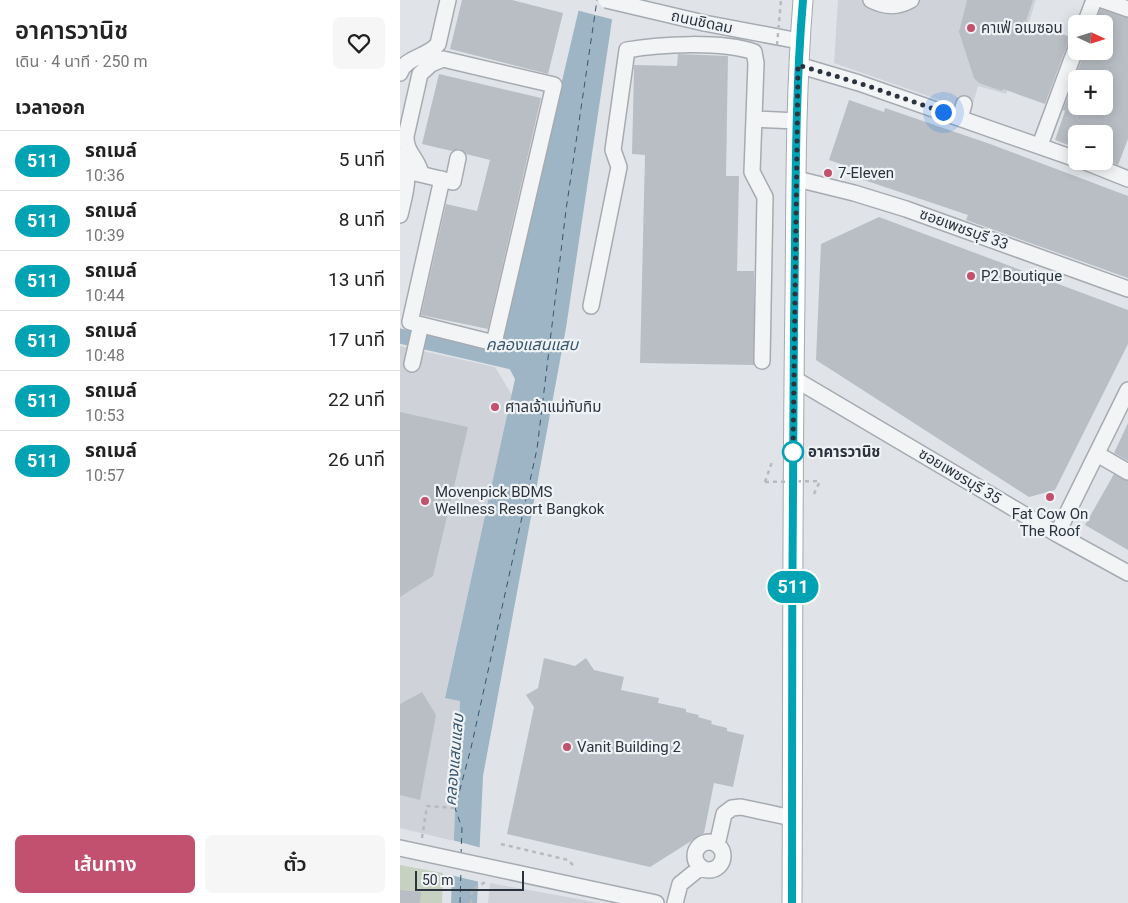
<!DOCTYPE html>
<html lang="th">
<head>
<meta charset="utf-8">
<style>
	:root { --surface:#fff; --page:#f6f6f6; --text:#222; --muted:#767676; --line:#e0e0e0; --accent:#c1516e }
	body { margin:0; font-family:Roboto,"Noto Sans Thai",sans-serif; background:var(--page); color:var(--text); height:100vh; display:flex; flex-direction:column; font-size:19px; white-space:nowrap }
	* { box-sizing:border-box; margin:0 }
	p { font-size:16px; color:var(--muted) }
	.icon { flex:none; width:28px; height:28px; fill:none; stroke:currentColor; stroke-width:2; stroke-linecap:round; stroke-linejoin:round }
	.map { position:relative; flex:1; overflow:hidden }
	.side { display:flex; flex-direction:column; background:var(--surface); width:400px }
	.side>* { flex:none }
	.badge { padding:0 10px; border-radius:16px; font-size:18px; line-height:32px }
	.needle { width:32px; rotate:94deg }
	.fabs { position:absolute; left:668px; top:15px; display:grid; gap:10px }
	.fabs a { display:grid; place-items:center; width:45px; height:45px; border-radius:8px; background:var(--surface); box-shadow:0 2px 12px #0003; font-size:25px }
	.scale { position:absolute; left:15px; bottom:12px; width:109px; box-sizing:border-box; padding-left:5px; border:2px solid #2a333e; border-top:0; font-size:14px; line-height:18px; white-space:nowrap; color:#2a333e; -webkit-text-stroke:4px #f0f3f5; paint-order:stroke }
	.you { position:absolute; width:25px; height:25px; margin:-12px; border:4px solid #fff; border-radius:50%; background:#1a73e8; box-shadow:0 0 0 8px #1a73e833 }
	.map>.badge { position:absolute; translate:-50% -50%; box-shadow:0 0 0 2px #fff }
	h2 { padding:0 15px; font-size:19px; line-height:45px }
	.round { display:grid; place-items:center; flex:none; width:52px; height:52px; border-radius:8px; background:var(--page) }
	.summary { display:flex; align-items:center; justify-content:space-between; height:85px; padding:0 15px }
	h1 { font-size:24px; font-weight:600; line-height:38px }
	.action { display:flex; gap:10px; margin-top:auto; padding:10px 15px }
	.action a { flex:1; height:58px; border-radius:8px; background:var(--accent); color:#fff; font-size:20px; font-weight:600; line-height:58px; text-align:center }
	.action a+a { background:var(--page); color:var(--text) }
	ul { padding:0; list-style:none }
	li { display:flex; align-items:center; gap:15px; height:60px; padding:0 15px; border-top:1px solid var(--line) }
	li div { flex:1 }
	li b { display:block; font-size:19px }
	li em { font-style:normal }
	li .badge { min-width:55px; font-weight:700; text-align:center }
	main { display:flex; flex:1; min-height:0 }
	.map>svg:first-child { display:block }
</style>
</head>
<body>
<main>
<section class="side">
<div class="summary"><div><h1>อาคารวานิช</h1><p>เดิน · 4 นาที · 250 m</p></div><a class="round"><svg class="icon" aria-label="heart" viewBox="0 0 24 24"><path d="M12 20l-8-8c-3-5 5-10 8-4 3-6 11-1 8 4z"/></svg></a></div>
<h2>เวลาออก</h2>
<ul>
<li><span class="badge" style="background:#00a3b4;color:#fff">511</span><div><b>รถเมล์</b><p>10:36</p></div><em>5 นาที</em></li>
<li><span class="badge" style="background:#00a3b4;color:#fff">511</span><div><b>รถเมล์</b><p>10:39</p></div><em>8 นาที</em></li>
<li><span class="badge" style="background:#00a3b4;color:#fff">511</span><div><b>รถเมล์</b><p>10:44</p></div><em>13 นาที</em></li>
<li><span class="badge" style="background:#00a3b4;color:#fff">511</span><div><b>รถเมล์</b><p>10:48</p></div><em>17 นาที</em></li>
<li><span class="badge" style="background:#00a3b4;color:#fff">511</span><div><b>รถเมล์</b><p>10:53</p></div><em>22 นาที</em></li>
<li><span class="badge" style="background:#00a3b4;color:#fff">511</span><div><b>รถเมล์</b><p>10:57</p></div><em>26 นาที</em></li>
</ul>
<div class="action"><a>เส้นทาง</a><a>ตั๋ว</a></div>
</section>
<div class="map">
<svg width="728" height="903" viewBox="0 0 728 903">
	<rect width="100%" height="100%" fill="#e0e4e8"/>
	<path fill="#cfd3d9" d="M438 0H636L606 94 578 86 571 111 434 63Z
		M0 346 95 367 112 395 45 697 60 701 54 841 0 828Z
		M90 883 200 903H88Z"/>
	<path fill="#c7d1c2" d="M0 865 43 873 42 903H0Z"/>
	<path fill="#9eb5c5" d="M181 0H215L166 328 83 776 77 903H51L60 701 45 698 115 379 99 349Z"/>
	<path fill="#e0e4e8" d="M178 0H217L215 20 176 10Z
		M52 840 82 848 80 882 50 875Z"/>
	<g fill="none" stroke-linecap="round" stroke-linejoin="round">
		<path stroke="#9eb5c5" stroke-width="15" d="M0 336 125 365"/>
		<path stroke="#38566e" stroke-width="1" stroke-dasharray="6 5" stroke-linecap="butt" d="M61 855 62 828 55 808 71 748 137 449 166 210 197 0
			M60 903 61 869"/>
	</g>
	<path fill="#b8bec4" fill-rule="evenodd" d="M62 0H112L163 13 148 74 50 49Z
		M567 0H633L626 21 673 38 667 45 645 104 603 89 602 91 579 83 574 78 559 32Z
		M700 9 728 18V139L718 165 704 159V134H676V148L655 140 665 111 663 110 685 51H704V24H695ZM676 79H704V106H676Z
		M278 54 328 56 326 176H339L337 271H354V365L240 363 245 155 232 154 234 70V65L277 66Z
		M39 74 141 98 88 329 21 315 46 204 77 211 90 160 66 154 60 149 52 151 22 144Z
		M449 100 484 112 485 108 590 144 728 196V278L566 220 568 215 458 178 461 171 429 160Z
		M479 217 728 310V344L655 490 629 497 416 360 421 244Z
		M0 412 68 427 33 576 0 597Z
		M728 423V461L714 453Z
		M714 474 728 481V550L685 525Z
		M144 658 175 666 186 658 194 670 224 677 221 690 259 698 258 703 286 709V712L299 715 298 717 312 721 311 724 327 728V731L344 735 333 787 314 783 304 833 250 867 107 834 134 707 126 695 138 688Z
		M22 692 36 715 20 800 0 795V704Z
		M0 890 21 892 20 903H0Z"/>
	<g fill="none" stroke-linecap="round" stroke-linejoin="round">
		<g stroke="#a6abb2" stroke-width="18">
			<path id="minor" d="M471 0C485 7 497 8 511 0
				M702 0 728 9
				M304 23 399 41
				M685 24 694 0
				M398 65 459 83 676 159
				M0 73C5 57 28 57 38 44L48 0
				M560 118 564 104
				M354 119 397 121
				M640 145 676 48
				M0 156C13 173 4 196 0 215
				M683 161 728 179
				M7 171 53 182 58 158
				M21 174C19 160 5 152 6 136L20 74 31 64 43 59 154 85 94 343 10 322 42 179
				M397 179 454 193 506 209 728 289
				M191 306 219 167 213 150 227 50C260 44 322 41 354 52L356 63 352 172 365 197 362 361
				M12 364 19 333
				M393 378 657 534 728 573
				M697 454 728 472
				M657 534 728 390
				M295 856a14 14 0 1 1 28 0a14 14 0 1 1-28 0Z
				M317 845 324 814 332 808 341 807 392 818
				M0 848 256 903
				M275 903 280 884 301 867"/>
		</g>
		<g stroke="#a1aab2" stroke-width="21">
			<path id="major" d="M392 903C393 702 392 501 395 299 396 200 395 100 403 0"/>
		</g>
		<path stroke="#b7babf" stroke-width="2.5" stroke-dasharray="4 4" stroke-linecap="butt" d="M365 482 372 462
			M414 494 420 481
			M22 838 27 806 55 808
			M101 844 168 860 174 866
			M71 903 72 890 87 881"/>
		<use href="#minor" stroke="#f3f4f6" stroke-width="15"/>
		<use href="#major" stroke="#fff" stroke-width="19"/>
		<g stroke="#a6abb2" stroke-width="18" stroke-linecap="butt">
			<path id="minor-bridge" d="M206 0 304 23"/>
		</g>
		<path stroke="#b7babf" stroke-width="2.5" stroke-dasharray="4 4" stroke-linecap="butt" d="M377 45 381 0
			M365 482 420 481"/>
		<use href="#minor-bridge" stroke="#f3f4f6" stroke-width="15"/>
	</g>
	<g fill="none" stroke-linecap="round" stroke-linejoin="round">
		<g stroke="#fff" stroke-width="11">
			<path id="line" d="M392 903C392 709 392 516 394 322 396 215 394 107 403 0"/>
		</g>
		<use href="#line" stroke="#00a3b4" stroke-width="8"/>
		<path stroke="#2a333e" stroke-width="5" stroke-dasharray="0 9" d="M393 452V454L398 65 459 83 543 112"/>
	</g>
	<g fill="#c1516e" stroke="#f0f3f5" stroke-width="2">
		<circle cx="571" cy="28" r="5"/>
		<circle cx="428" cy="173" r="5"/>
		<circle cx="571" cy="276" r="5"/>
		<circle cx="95" cy="407" r="5"/>
		<circle cx="650" cy="497" r="5"/>
		<circle cx="25" cy="501" r="5"/>
		<circle cx="167" cy="747" r="5"/>
	</g>
	<circle fill="#fff" stroke="#00a3b4" stroke-width="2.5" cx="393" cy="452" r="10"/>
	<g text-anchor="middle" dominant-baseline="central" stroke-width="4.5" stroke-linejoin="round" paint-order="stroke">
		<g font-size="15" fill="#2a333e" stroke="#f0f3f5">
			<text transform="translate(302 22) rotate(12)">ถนนชิดลม</text>
			<text transform="translate(564 229) rotate(20)">ซอยเพชรบุรี 33</text>
			<text transform="translate(560 476) rotate(31)">ซอยเพชรบุรี 35</text>
		</g>
		<g font-size="15" fill="#2a333e" stroke="#f0f3f5" text-anchor="start">
			<text x="581" y="28">คาเฟ่ อเมซอน</text>
			<text x="438" y="173">7-Eleven</text>
			<text x="581" y="276">P2 Boutique</text>
			<text x="105" y="407">ศาลเจ้าแม่ทับทิม</text>
			<text x="35" y="492">Movenpick BDMS<tspan x="35" dy="17">Wellness Resort Bangkok</tspan></text>
			<text x="650" y="514" text-anchor="middle">Fat Cow On<tspan x="650" dy="17">The Roof</tspan></text>
			<text x="177" y="747">Vanit Building 2</text>
		</g>
		<g font-size="15" font-weight="bold" fill="#2a333e" stroke="#f0f3f5" text-anchor="start">
			<text x="408" y="452">อาคารวานิช</text>
		</g>
		<g font-size="16" font-style="italic" fill="#38566e" stroke="#f0f3f5">
			<text x="132" y="344">คลองแสนแสบ</text>
			<text transform="translate(54 760) rotate(-85)">คลองแสนแสบ</text>
		</g>
	</g>
</svg>
<div class="fabs">
<a><svg class="needle" viewBox="-14 -14 28 28"><path d="M0-13l5 13h-10z" fill="#e53935"/><path d="M0 13l5-13h-10z" fill="#767676"/></svg></a>
<a>+</a>
<a>−</a>
</div>
<div class="scale">50 m</div>
<div class="you" style="left:543px;top:112px"></div>
<b class="badge" style="left:393px;top:587px;background:#00a3b4;color:#fff">511</b>
</div>
</main>
</body>
</html>
